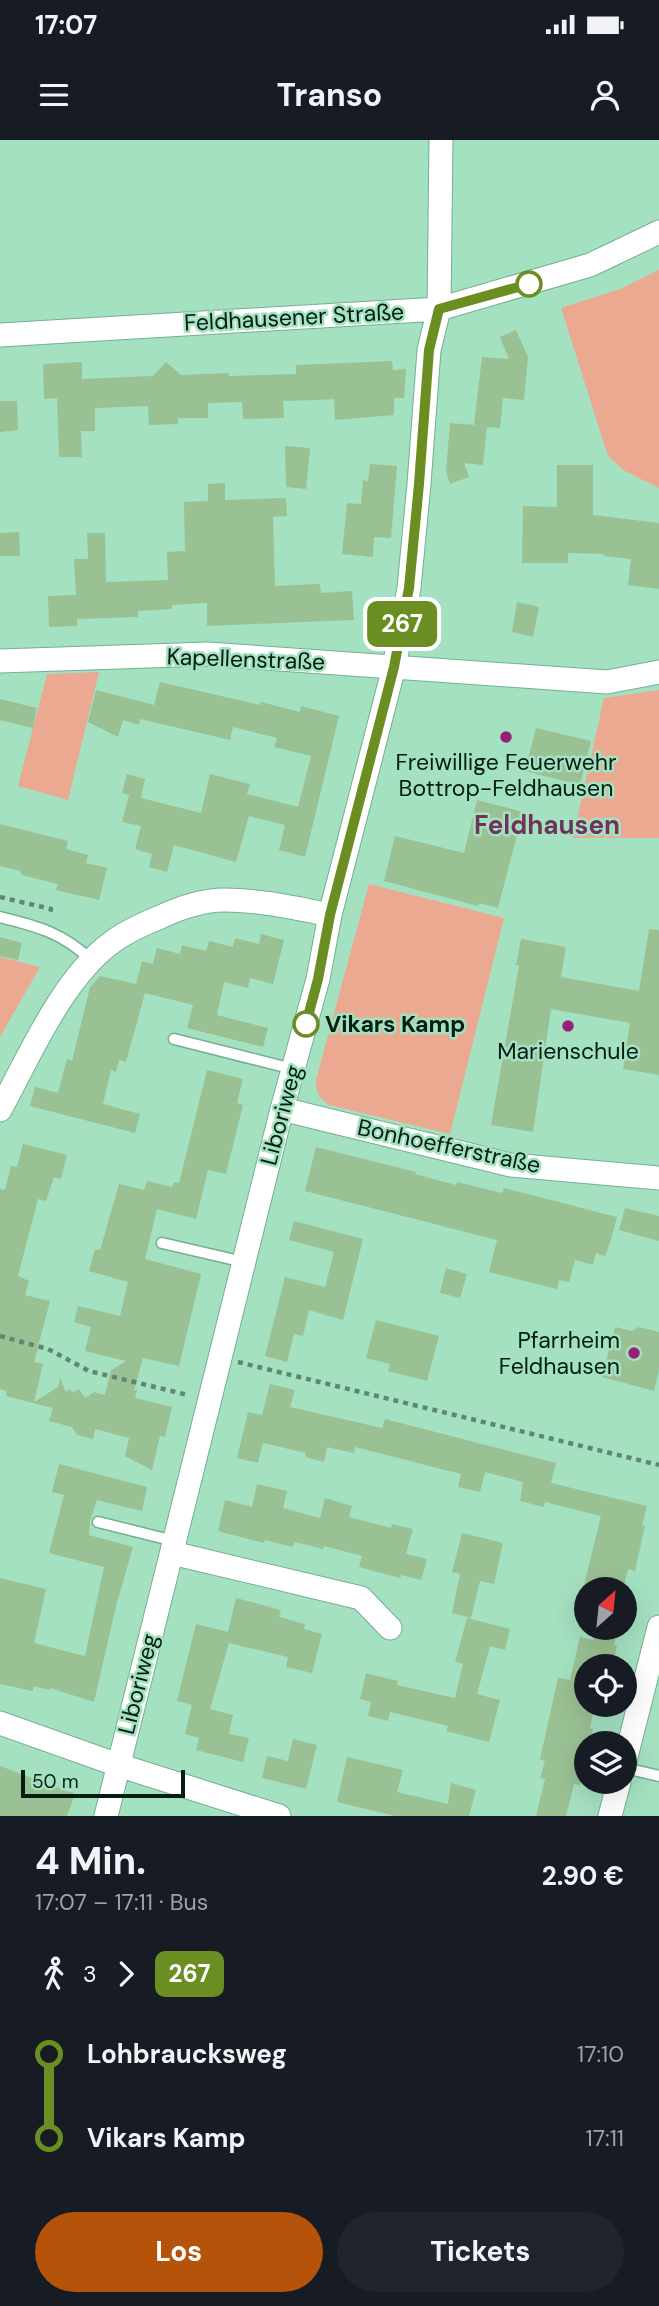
<!DOCTYPE html>
<html lang="de">
<head>
<meta charset="utf-8">
<style>
	:root { --surface:#171b24; --page:#20242c; --text:#f1f3f6; --muted:#9ea1a6; --accent:#b45309 }
	body { margin:0; font-family:"DM Sans",sans-serif; background:var(--page); color:var(--text); height:100vh; display:flex; flex-direction:column; font-size:26px; white-space:nowrap }
	* { box-sizing:border-box; margin:0 }
	p { font-size:23px; color:var(--muted) }
	.icon { flex:none; width:38px; height:38px; fill:none; stroke:currentColor; stroke-width:2; stroke-linecap:round; stroke-linejoin:round }
	.map { position:relative; height:1676px; overflow:hidden }
	.details { display:flex; flex-direction:column; background:var(--surface); flex:1 }
	.details>* { flex:none }
	.badge { padding:0 14px; border-radius:10px; font-size:24px; line-height:46px }
	.needle { width:46px; rotate:27deg }
	.fabs { position:absolute; left:574px; top:1437px; display:grid; gap:14px }
	.fabs a { display:grid; place-items:center; width:63px; height:63px; border-radius:50%; background:var(--surface); box-shadow:0 7px 28px #0002; font-size:35px }
	.scale { position:absolute; left:21px; bottom:18px; width:164px; box-sizing:border-box; padding-left:7px; border:4px solid #051e13; border-top:0; font-size:19px; line-height:24px; white-space:nowrap; color:#051e13; -webkit-text-stroke:5px #a4e1c1; paint-order:stroke }
	.map>.badge { position:absolute; translate:-50% -50%; box-shadow:0 0 0 4px #fff }
	.legs { display:flex; align-items:center; gap:10px; height:77px; padding:0 35px; font-size:23px }
	.legs p { margin-inline-start:auto }
	.head { display:flex; align-items:center; justify-content:space-between; height:119px; padding:0 35px }
	h1 { font-size:38px; font-weight:700; line-height:52px }
	.primary-button { display:flex; gap:14px; margin-top:auto; padding:14px 35px }
	.primary-button a { flex:1; height:80px; border-radius:42px; background:var(--accent); color:#fff; font-size:28px; font-weight:700; line-height:80px; text-align:center }
	.primary-button a+a { background:var(--page); color:var(--text) }
	ul { padding:0 35px; list-style:none }
	li { display:flex; align-items:center; gap:24px; height:84px; font-size:26px }
	li i { display:grid; place-items:center; width:10px; height:100%; margin:0 9px; background:currentColor }
	li i::after { content:''; width:18px; height:18px; margin:-9px; border:5px solid; border-radius:50%; background:var(--surface) }
	li p { margin-inline-start:auto }
	li:first-child i { background:linear-gradient(#0000 50%,currentColor 0) }
	li:last-child i { background:linear-gradient(currentColor 50%,#0000 0) }
	.status { display:flex; justify-content:space-between; align-items:center; height:49px; padding:0 35px; background:var(--surface); direction:ltr }
	.status svg { height:19px; fill:currentColor }
	header { display:flex; justify-content:space-between; align-items:center; height:91px; padding:0 35px; background:var(--surface); font-size:32px; font-weight:700 }
	.map>svg:first-child { display:block }
</style>
</head>
<body>
<div class="status"><b>17:07</b><svg viewBox="0 0 49 12"><path d="M0 12V9h3v3zM5 12V6h3v6zM10 12V3h3v9zM15 12V0h3v12zM26 1h20v11H26zM47 4h2v5h-2z"/></svg></div>
<header><svg class="icon" aria-label="menu" viewBox="0 0 24 24"><path d="M4 6h16M4 12h16M4 18h16"/></svg>Transo<svg class="icon" aria-label="person" viewBox="0 0 24 24"><circle cx="12" cy="8" r="4"/><path d="M4 21q1-7 8-7t8 7"/></svg></header>
<div class="map">
<svg width="659" height="1676" viewBox="0 0 659 1676">
	<rect width="100%" height="100%" fill="#a4e1c1"/>
	<path fill="#eba991" d="M659 130V348L625 331 608 316 561 168 620 149Z
		M99 532 68 660 18 646 47 534Z
		M659 550V698H573L604 558Z
		M369 744 504 778 450 994 329 965C319 958 316 952 316 940Z
		M0 817 40 827 0 897Z"/>
	<path fill="#9ac193" d="M516 190 528 217 524 260 503 258 500 288 487 287 483 325 464 323 469 337 450 344 446 331 450 283 474 285 482 217 509 219 500 197Z
		M392 221 393 230 406 229 404 258H394V275L335 280 334 259 317 260 283 261 284 278 243 279 242 262 208 263V278H178V284L149 285 148 266 95 268V291H81L82 317H59L57 258 44 259 43 224 82 222V239L153 236 166 222 181 235 229 233V236L296 234V225Z
		M0 261H17L18 290 0 292Z
		M285 306 310 308 306 349 286 347Z
		M370 324 397 326 391 398 374 397 373 417 342 414 347 363 361 364 363 340 368 341Z
		M557 325H593V375L659 383V449L628 445 631 419 604 416V414L568 413V423H522L523 366 557 367Z
		M225 343V360L286 358 287 376 273 377 275 446 320 444 321 453 352 451 354 480 207 486V463L172 465V469L138 471V477L77 479V486L49 487 48 456 76 455 74 419H88L87 393H105L106 442 168 440 167 412 185 411 184 362 208 361V344Z
		M19 392 20 416H0V393Z
		M517 462 539 467 533 497 512 492Z
		M160 542 260 565 261 562 300 572 301 566 339 576 305 717 279 710 285 685 249 676 236 722 174 705 167 732 149 727 152 714 135 709 141 686 122 682 129 655 122 653 127 634 145 639 141 658 201 673 210 634 250 644 247 654 298 667 311 616 274 607 277 598 233 587 230 600 140 579 139 585 123 580 118 597 88 582 96 550 154 565Z
		M0 559 37 568 33 588 0 580Z
		M536 588 591 601 580 645 525 631Z
		M477 660 523 672 498 768 479 763 478 766 384 741 395 696 464 713Z
		M0 684 68 701 66 709 88 715 86 723 107 728 99 760 56 750 58 744 22 735 20 731 0 726Z
		M649 789 659 790V935L623 929 630 883 551 869 533 992 491 985 519 825H516L521 799 566 807 561 837 639 851Z
		M261 794 284 800 273 844 250 838 248 848 224 842 217 875 268 888 263 907 187 888 193 865 145 853 126 922 119 920 116 932 111 930 103 964 140 974 135 993 30 966 35 947 58 953 67 919 72 921 90 847 100 836 136 844 142 821 153 824 157 808 180 814 182 805 206 811 209 801 233 807 235 798 259 804Z
		M0 797 22 803 18 820 0 816Z
		M207 930 243 939 237 963 243 965 226 1034 208 1030 196 1079 157 1069 145 1119 201 1134 179 1226 143 1218 134 1250H137L135 1258 172 1267 165 1297 160 1296 152 1330 125 1316 129 1298 95 1289 93 1299 77 1295 72 1287 49 1281 53 1268 6 1256 7 1251 0 1249V1049L5 1050 11 1026 17 1027 23 1004 67 1015 61 1039 54 1037 46 1061 38 1059 18 1136 29 1141 25 1155 50 1161 34 1222 43 1224 34 1262 58 1247 60 1238 66 1252 70 1249 72 1253 79 1249 85 1258 94 1252 105 1255 111 1230 126 1221 85 1211 91 1187 74 1182 78 1166 120 1176 128 1142 89 1131 95 1109 100 1110 119 1044 144 1050 147 1041 172 1047 174 1042 179 1043Z
		M316 1007 416 1032 415 1034 456 1045 457 1042 502 1053 504 1048 617 1077 610 1103 605 1116 596 1113 593 1125 575 1120 569 1142 559 1140 557 1149 489 1132 497 1100 305 1051Z
		M625 1068 659 1076V1101L619 1090Z
		M294 1081 363 1099 343 1180 309 1170 303 1196 294 1194 287 1222 265 1216 285 1137 325 1147 334 1112 289 1100Z
		M446 1128 467 1134 460 1158 440 1153Z
		M376 1180 439 1196 427 1241 388 1231 390 1224 366 1218Z
		M615 1187 632 1191 639 1187 659 1192V1231L654 1251 602 1237Z
		M270 1244 295 1250 290 1267 382 1288 385 1279 556 1323 551 1343 647 1366 642 1386H645L635 1431 628 1429 623 1449H583L601 1376 545 1362 544 1367 520 1361 523 1342 485 1332 480 1352 458 1347 461 1334 355 1307 354 1313 327 1307 324 1322 305 1317 306 1313 263 1303 258 1323 237 1318 248 1272 262 1275Z
		M59 1324 147 1347 142 1371 97 1360 90 1381 89 1395 133 1407 116 1466 94 1562 50 1548 49 1550 34 1546 33 1551 0 1544V1438L46 1449 34 1503 85 1516 104 1427 49 1413 64 1355 52 1352Z
		M257 1344 287 1351 283 1368 320 1378 325 1358 352 1366 349 1377 391 1388 392 1384 413 1389 406 1414 427 1419 421 1440 401 1435 400 1438 359 1427 362 1416 324 1406 323 1409 295 1402 293 1407 265 1400 264 1403 218 1391 225 1360 252 1367Z
		M462 1393 503 1403 494 1444 480 1441 471 1478 452 1473 460 1434 452 1432Z
		M236 1458 281 1470 279 1477 305 1484 304 1489 322 1494 312 1533 286 1527 288 1517 229 1503 210 1569 233 1575 229 1594 249 1598 243 1622 196 1610 199 1598 185 1594 192 1565 177 1561 196 1484 228 1492Z
		M467 1478 510 1489 505 1510 490 1506 477 1554 500 1560 489 1602 446 1591 448 1586 390 1572 388 1581 368 1576 371 1562 360 1559 366 1533 398 1541 397 1545 455 1558 463 1524 455 1522Z
		M596 1488H618L614 1505 617 1506 613 1526H586V1564H595L590 1588 593 1589 590 1603H586V1618L580 1645 574 1644 566 1676H536L545 1639 540 1638 545 1621 540 1619 558 1538 570 1540 580 1497 593 1500Z
		M293 1599 317 1605 306 1649 262 1638 267 1616 288 1621Z
		M347 1617 403 1630 397 1652 448 1664 451 1643 476 1650 469 1676H395L337 1662Z
		M0 1626 75 1654 67 1676H0Z"/>
	<g fill="none" stroke-linecap="round" stroke-linejoin="round">
		<g stroke="#74af91" stroke-width="13">
			<path id="service" d="M0 777C37 786 63 793 91 820
				M174 899 293 929
				M162 1103 244 1122
				M98 1382 174 1401
				M625 1628 659 1636"/>
		</g>
		<g stroke="#74af91" stroke-width="25">
			<path id="minor" d="M0 195 439 169 590 125 659 92
				M0 521 208 514 607 542 659 532
				M282 969 511 1025 659 1038
				M0 970C29 917 62 839 111 803 125 792 141 785 158 778 177 769 203 760 224 760 260 760 295 768 330 775
				M172 1413 361 1458 390 1488
				M0 1583 118 1625 279 1676
				M625 1621 659 1487
				M106 1676 282 969 318 839 330 775 394 527 409 448 419 344 429 210 439 169 441 0
				M610 1676 619 1642"/>
		</g>
		<path stroke="#5c8872" stroke-width="4.5" stroke-dasharray="5 5" stroke-linecap="butt" d="M0 757 51 769 49 776
			M0 1196 48 1209 89 1231 188 1255
			M238 1222 659 1325"/>
		<use href="#service" stroke="#fff" stroke-width="10"/>
		<use href="#minor" stroke="#fff" stroke-width="23"/>
	</g>
	<g fill="none" stroke-linecap="round" stroke-linejoin="round">
		<g stroke="#fff" stroke-width="16">
			<path id="line-1" d="M306 884 318 839 330 775 394 527 409 448 419 344 429 210 439 169 529 144"/>
		</g>
		<use href="#line-1" stroke="#6b8e23" stroke-width="10"/>
	</g>
	<g fill="#fff" stroke="#6b8e23" stroke-width="3.5">
		<circle cx="529" cy="144" r="12"/>
		<circle cx="306" cy="884" r="12"/>
	</g>
	<g fill="#981f79" stroke="#a4e1c1" stroke-width="2.5">
		<circle cx="506" cy="597" r="7"/>
		<circle cx="568" cy="886" r="7"/>
		<circle cx="634" cy="1213" r="7"/>
	</g>
	<g text-anchor="middle" dominant-baseline="central" stroke-width="5" stroke-linejoin="round" paint-order="stroke">
		<g font-size="23" fill="#051e13" stroke="#a4e1c1">
			<text transform="translate(294 177) rotate(-3)">Feldhausener Straße</text>
			<text transform="translate(246 519) rotate(2)">Kapellenstraße</text>
			<text transform="translate(281 975) rotate(-75)">Liboriweg</text>
			<text transform="translate(449 1006) rotate(12)">Bonhoefferstraße</text>
			<text transform="translate(138 1544) rotate(-76)">Liboriweg</text>
		</g>
		<g font-size="23" fill="#051e13" stroke="#a4e1c1">
			<text x="506" y="622">Freiwillige Feuerwehr<tspan x="506" dy="26">Bottrop-Feldhausen</tspan></text>
			<text x="568" y="911">Marienschule</text>
			<text x="620" y="1200" text-anchor="end">Pfarrheim<tspan x="620" dy="26">Feldhausen</tspan></text>
		</g>
		<g font-size="23" font-weight="bold" fill="#051e13" stroke="#a4e1c1" text-anchor="start">
			<text x="325" y="884">Vikars Kamp</text>
		</g>
		<g font-size="26" font-weight="bold" fill="#6f345c" stroke="#a4e1c1">
			<text x="547" y="685">Feldhausen</text>
		</g>
	</g>
</svg>
<div class="fabs">
<a><svg class="needle" viewBox="-14 -14 28 28"><path d="M0-13l5 13h-10z" fill="#e53935"/><path d="M0 13l5-13h-10z" fill="#9ea1a6"/></svg></a>
<a><svg class="icon" aria-label="locate" viewBox="0 0 24 24"><circle cx="12" cy="12" r="6"/><path d="M12 2v4M12 18v4M2 12h4M18 12h4"/></svg></a>
<a><svg class="icon" aria-label="layers" viewBox="0 0 24 24"><path d="M12 4l9 5-9 5-9-5zM3 14l9 5 9-5"/></svg></a>
</div>
<div class="scale">50 m</div>
<b class="badge" style="left:402px;top:484px;background:#6b8e23;color:#fff">267</b>
</div>
<section class="details">
<div class="head"><div><h1>4 Min.</h1><p>17:07 – 17:11 · Bus</p></div><b>2.90 €</b></div>
<div class="legs"><svg class="icon" aria-label="walk" viewBox="0 0 24 24"><circle cx="13" cy="4" r="2"/><path d="M13 8l-2 6 4 7M11 14l-3 7M7 12l3-4h3l4 4"/></svg>3<svg class="icon" aria-label="forward" viewBox="0 0 24 24"><path d="M9 5l7 7-7 7"/></svg><b class="badge" style="background:#6b8e23;color:#fff">267</b></div>
<ul>
<li><i style="color:#6b8e23"></i><b>Lohbraucksweg</b><p>17:10</p></li>
<li><i style="color:#6b8e23"></i><b>Vikars Kamp</b><p>17:11</p></li>
</ul>
<div class="primary-button"><a>Los</a><a>Tickets</a></div>
</section>
</body>
</html>
